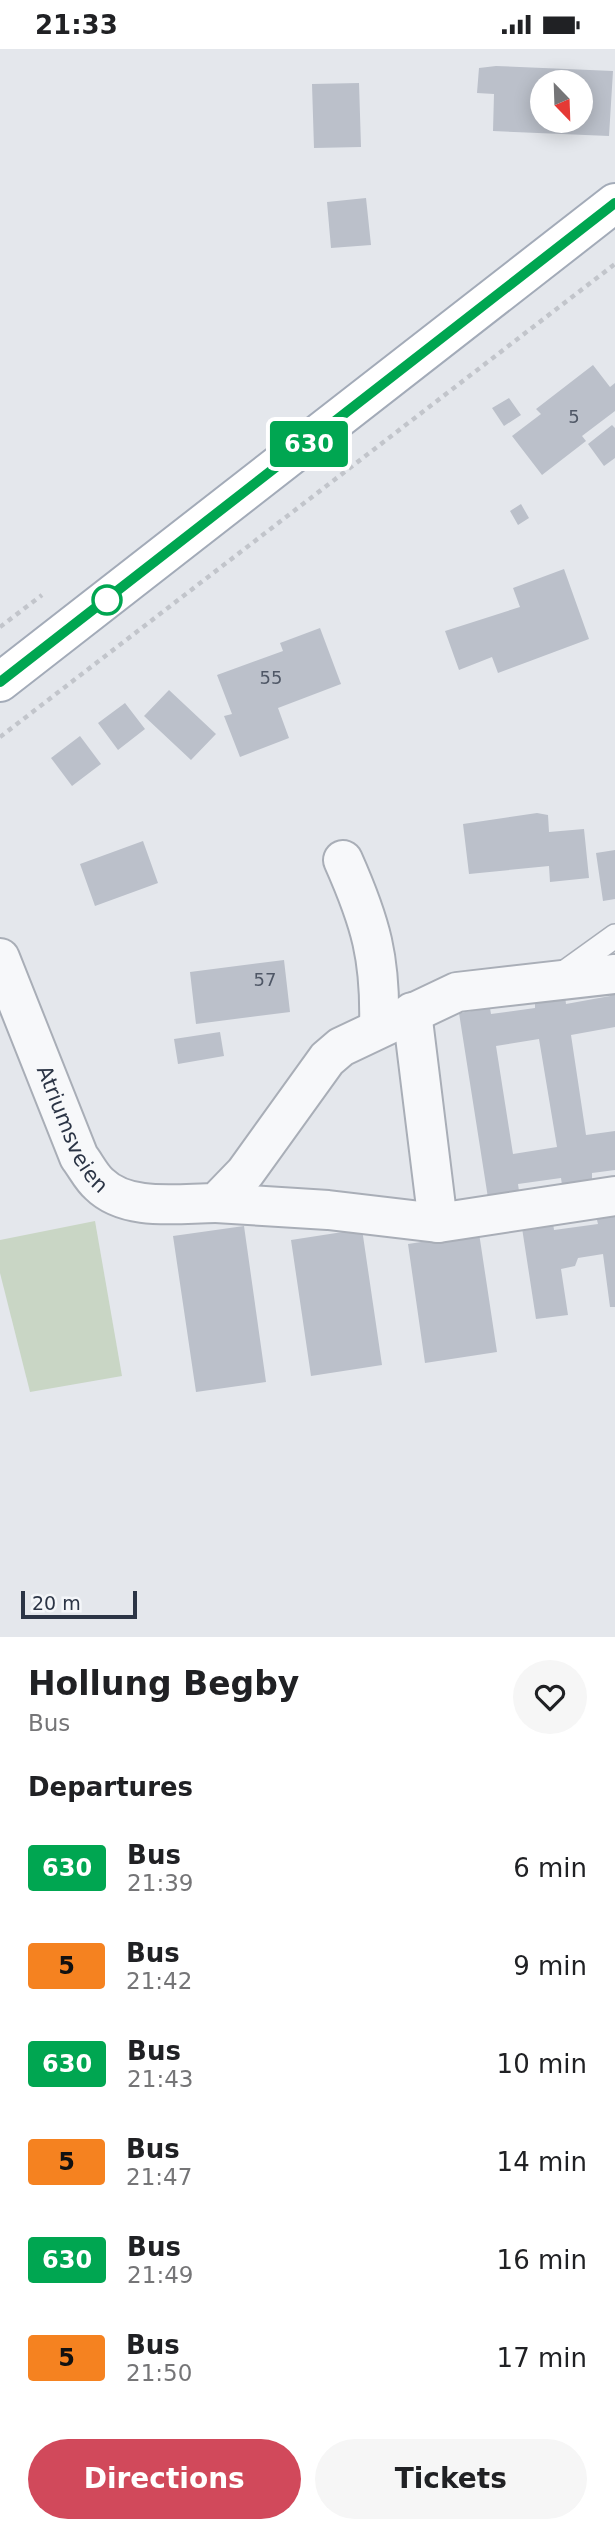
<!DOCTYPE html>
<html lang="en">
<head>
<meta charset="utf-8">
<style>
	:root { --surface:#fff; --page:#f6f6f6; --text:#202124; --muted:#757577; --accent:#d1495b }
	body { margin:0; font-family:"DejaVu Sans",sans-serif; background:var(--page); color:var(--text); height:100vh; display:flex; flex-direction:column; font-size:26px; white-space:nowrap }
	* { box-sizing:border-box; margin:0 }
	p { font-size:23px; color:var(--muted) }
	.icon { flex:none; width:38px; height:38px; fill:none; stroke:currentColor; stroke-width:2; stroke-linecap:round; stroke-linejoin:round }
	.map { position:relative; height:1588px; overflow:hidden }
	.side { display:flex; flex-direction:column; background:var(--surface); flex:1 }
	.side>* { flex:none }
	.badge { padding:0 14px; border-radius:5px; font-size:24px; line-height:46px }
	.needle { width:46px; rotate:157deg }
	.fabs { position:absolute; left:530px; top:21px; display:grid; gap:14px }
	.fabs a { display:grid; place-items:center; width:63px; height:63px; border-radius:50%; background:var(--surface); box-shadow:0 4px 18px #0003; font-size:35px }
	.scale { position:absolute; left:21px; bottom:18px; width:116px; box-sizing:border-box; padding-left:7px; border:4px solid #2b3445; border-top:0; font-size:19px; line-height:24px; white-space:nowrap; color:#2b3445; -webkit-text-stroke:5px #f4f6f9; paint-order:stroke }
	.map>.badge { position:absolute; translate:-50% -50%; box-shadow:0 0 0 4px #fff }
	h2 { padding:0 28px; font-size:26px; line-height:63px }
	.round { display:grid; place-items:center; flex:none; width:74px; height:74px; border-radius:37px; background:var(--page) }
	.summary { display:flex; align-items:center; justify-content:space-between; height:119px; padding:0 28px }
	h1 { font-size:33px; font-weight:800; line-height:52px }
	.primary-button { display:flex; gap:14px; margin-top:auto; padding:14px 28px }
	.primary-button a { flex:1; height:80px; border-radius:42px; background:var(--accent); color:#fff; font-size:28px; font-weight:800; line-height:80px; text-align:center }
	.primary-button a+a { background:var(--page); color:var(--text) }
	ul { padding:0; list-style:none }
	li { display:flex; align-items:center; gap:21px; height:98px; padding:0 28px }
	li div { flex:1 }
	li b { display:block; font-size:26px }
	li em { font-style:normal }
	li .badge { min-width:77px; font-weight:700; text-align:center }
	.status { display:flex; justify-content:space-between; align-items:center; height:49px; padding:0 35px; background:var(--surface); direction:ltr }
	.status svg { height:19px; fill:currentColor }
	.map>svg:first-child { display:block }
</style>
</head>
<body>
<div class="status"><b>21:33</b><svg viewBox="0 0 49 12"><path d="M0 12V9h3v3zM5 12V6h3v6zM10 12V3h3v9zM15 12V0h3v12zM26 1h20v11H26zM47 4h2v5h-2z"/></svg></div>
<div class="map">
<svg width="615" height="1588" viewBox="0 0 615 1588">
	<rect width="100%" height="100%" fill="#e4e7ec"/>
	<path fill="#c9d6c5" d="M95 1172 122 1327 30 1343 0 1224V1191Z"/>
	<path fill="#bbc0ca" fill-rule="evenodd" d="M496 17 613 22 609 87 493 82 494 45 477 44 479 19ZM542 33H581V72H542Z
		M359 34 361 98 314 99 312 35Z
		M366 149 371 196 331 199 327 153Z
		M593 316 610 338 615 334V362L582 387 586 392 542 426 512 387 541 365 536 360Z
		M509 349 521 366 504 377 492 359Z
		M612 376 615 379V409L604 417 588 395Z
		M521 455 529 469 518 476 510 462Z
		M564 520 589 590 498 624 492 608 459 621 445 582 520 558 513 539Z
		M320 579 341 635 278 659 289 689 240 708 224 667 232 665 217 626 283 602 280 594Z
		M169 641 216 685 191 711 144 667Z
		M125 654 145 680 118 701 98 674Z
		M80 687 101 715 72 737 51 709Z
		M537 764 548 766 549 783 584 780 589 829 550 833 549 817 469 825 463 775Z
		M143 792 158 834 95 857 80 815Z
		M615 801V850L603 852 596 804Z
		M284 911 290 963 196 975 190 923Z
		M615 940V978L571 986 586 1086 615 1082V1121L592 1124V1130L587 1133 562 1136 561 1129 518 1135 519 1142 488 1149 459 964 490 959 491 965 535 959V953L565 947 566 955 610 947 609 941ZM539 990 557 1098 513 1105 496 997Z
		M220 983 224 1007 178 1015 174 990Z
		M615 1165V1258H610L603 1205 578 1209 575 1217 561 1220 568 1266 536 1270 522 1179 553 1174 554 1181 598 1175 596 1167Z
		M244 1177 266 1333 196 1343 173 1187Z
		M362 1180 382 1316 311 1327 291 1191Z
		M479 1184 497 1303 425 1314 408 1195Z"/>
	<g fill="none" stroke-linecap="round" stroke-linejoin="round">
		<g stroke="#a9aeb7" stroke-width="26">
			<path id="service" d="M558 928 615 887"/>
		</g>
		<g stroke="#a9aeb7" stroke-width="42">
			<g id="minor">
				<path d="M343 811C371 874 381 910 379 979"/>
				<path id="s1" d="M0 909 79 1108C86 1117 91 1128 99 1135 127 1163 179 1154 216 1154L245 1124 327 1010 341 998 457 943 615 925"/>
				<path d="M412 963 438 1174"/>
				<path d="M216 1154 328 1161 438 1174 615 1147"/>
			</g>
		</g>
		<g stroke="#a3abb8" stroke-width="42">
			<path id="primary" d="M0 633 615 154"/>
		</g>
		<path stroke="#c2c5cb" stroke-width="4.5" stroke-dasharray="5 5" stroke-linecap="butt" d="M0 578 42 546
			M0 688 615 215"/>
		<use href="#service" stroke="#f7f8fa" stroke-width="23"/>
		<use href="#minor" stroke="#f7f8fa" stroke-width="38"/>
		<use href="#primary" stroke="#fff" stroke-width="38"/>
	</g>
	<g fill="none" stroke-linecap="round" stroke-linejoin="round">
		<g stroke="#fff" stroke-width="16">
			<path id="line" d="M0 633 615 154"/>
		</g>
		<use href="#line" stroke="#00a651" stroke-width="10"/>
	</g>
	<circle fill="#fff" stroke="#00a651" stroke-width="3.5" cx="107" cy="551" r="14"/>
	<g text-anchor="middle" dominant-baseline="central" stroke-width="6" stroke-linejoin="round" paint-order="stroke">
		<g font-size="18" fill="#4f5766">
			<text x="574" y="367">5</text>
			<text x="271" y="628">55</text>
			<text x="265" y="930">57</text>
		</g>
		<g font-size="21" fill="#2b3445" stroke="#f4f6f9">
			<text stroke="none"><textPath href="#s1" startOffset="186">Atriumsveien</textPath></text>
		</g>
	</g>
</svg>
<div class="fabs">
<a><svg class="needle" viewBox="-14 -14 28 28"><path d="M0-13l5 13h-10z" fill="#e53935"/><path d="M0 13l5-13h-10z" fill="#757577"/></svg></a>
</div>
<div class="scale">20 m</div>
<b class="badge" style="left:309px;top:395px;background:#00a651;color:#fff">630</b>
</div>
<section class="side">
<div class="summary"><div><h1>Hollung Begby</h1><p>Bus</p></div><a class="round"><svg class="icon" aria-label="heart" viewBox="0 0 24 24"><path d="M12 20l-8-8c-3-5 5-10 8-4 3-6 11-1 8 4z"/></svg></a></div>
<h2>Departures</h2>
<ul>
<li><span class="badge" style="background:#00a651;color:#fff">630</span><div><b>Bus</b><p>21:39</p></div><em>6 min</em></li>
<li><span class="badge" style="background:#f58220;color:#111">5</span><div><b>Bus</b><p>21:42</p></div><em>9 min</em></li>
<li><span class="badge" style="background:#00a651;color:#fff">630</span><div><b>Bus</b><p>21:43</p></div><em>10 min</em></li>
<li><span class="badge" style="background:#f58220;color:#111">5</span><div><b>Bus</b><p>21:47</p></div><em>14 min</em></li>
<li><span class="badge" style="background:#00a651;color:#fff">630</span><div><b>Bus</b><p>21:49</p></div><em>16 min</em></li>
<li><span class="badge" style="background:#f58220;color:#111">5</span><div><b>Bus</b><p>21:50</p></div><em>17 min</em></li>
</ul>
<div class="primary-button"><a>Directions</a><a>Tickets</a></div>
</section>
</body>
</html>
